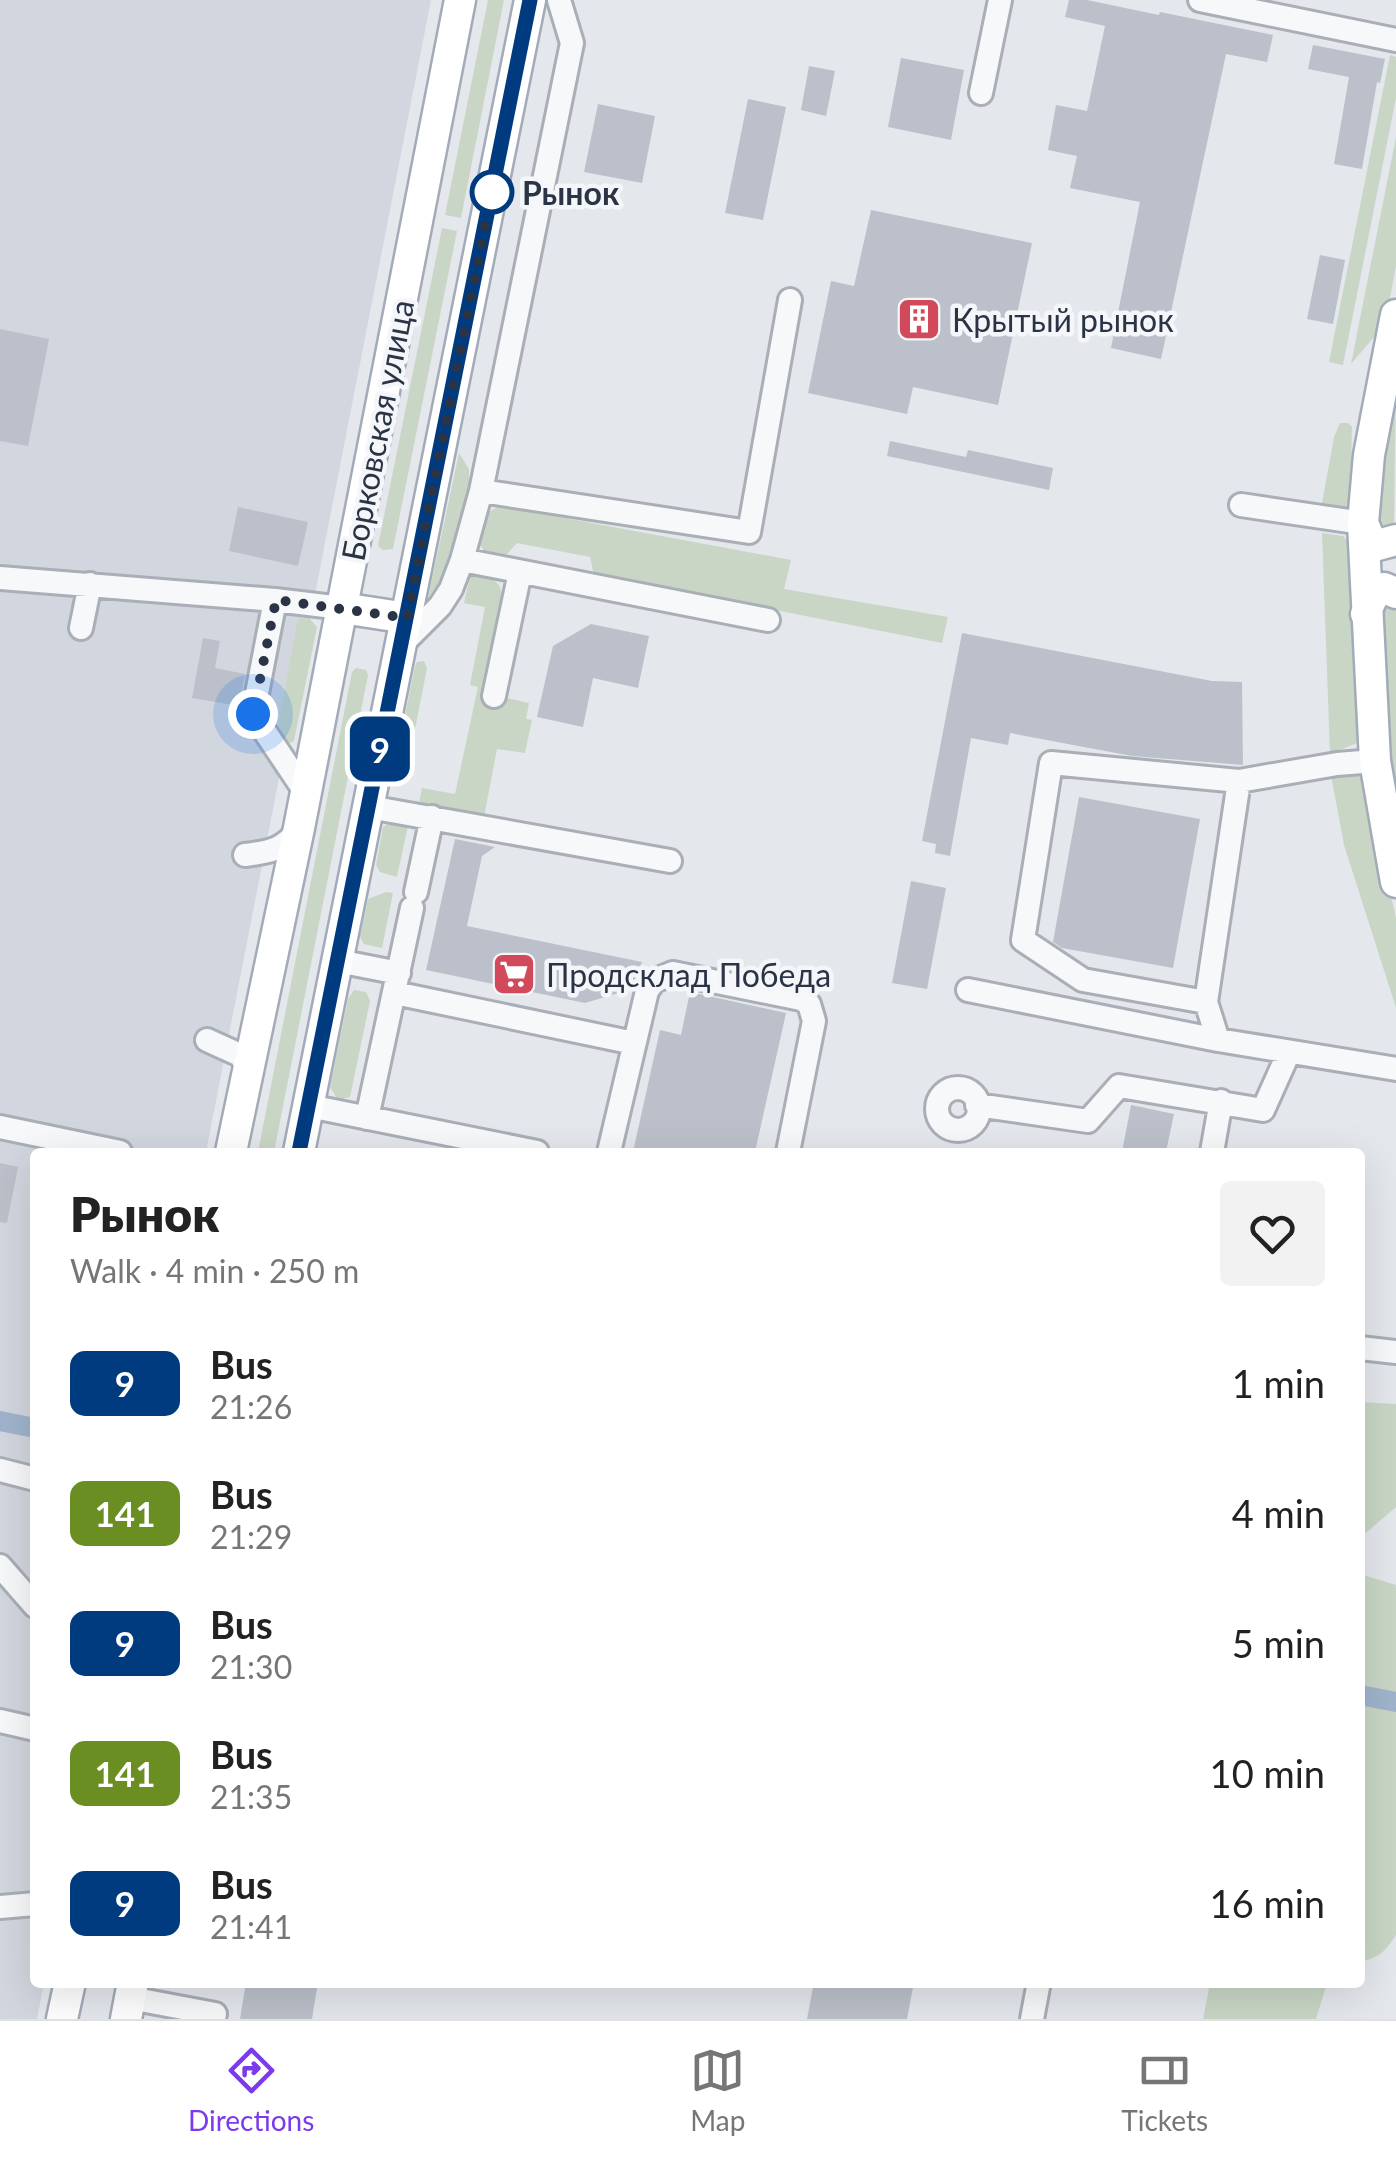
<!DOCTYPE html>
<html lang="en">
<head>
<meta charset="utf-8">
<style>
	:root { --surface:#fff; --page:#f2f2f2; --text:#222; --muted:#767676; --line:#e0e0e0; --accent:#7c3aed }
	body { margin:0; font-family:Lato,sans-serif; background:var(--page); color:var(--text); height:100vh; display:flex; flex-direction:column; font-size:38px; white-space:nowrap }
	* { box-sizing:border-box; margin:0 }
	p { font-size:32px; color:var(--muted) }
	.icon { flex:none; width:55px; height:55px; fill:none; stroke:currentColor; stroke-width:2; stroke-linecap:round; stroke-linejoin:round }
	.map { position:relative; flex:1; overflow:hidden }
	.details { position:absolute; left:30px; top:1148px; width:1335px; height:840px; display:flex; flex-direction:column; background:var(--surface); border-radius:10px; box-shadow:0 10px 40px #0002 }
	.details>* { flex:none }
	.badge { padding:0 20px; border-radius:15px; font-size:35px; line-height:65px }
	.you { position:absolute; width:50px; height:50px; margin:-25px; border:8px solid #fff; border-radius:50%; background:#1a73e8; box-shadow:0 0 0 15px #1a73e833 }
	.map>.badge { position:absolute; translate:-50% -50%; box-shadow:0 0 0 5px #fff }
	.round { display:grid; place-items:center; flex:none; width:105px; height:105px; border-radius:10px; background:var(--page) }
	.summary { display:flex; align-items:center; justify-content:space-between; height:170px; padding:0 40px }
	h1 { font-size:48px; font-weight:800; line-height:75px }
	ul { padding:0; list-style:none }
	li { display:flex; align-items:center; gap:30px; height:130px; padding:0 40px }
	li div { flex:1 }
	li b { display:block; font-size:38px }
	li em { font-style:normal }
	li .badge { min-width:110px; font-weight:700; text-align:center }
	.menu { display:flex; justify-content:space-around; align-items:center; height:140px; border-top:2px solid var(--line); background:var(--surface); font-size:28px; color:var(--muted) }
	.menu a { display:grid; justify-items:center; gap:5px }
	.menu .on { color:var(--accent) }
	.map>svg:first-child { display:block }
</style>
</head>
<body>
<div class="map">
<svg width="1396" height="2019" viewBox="0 0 1396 2019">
	<rect width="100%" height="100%" fill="#e4e7ec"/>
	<path fill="#d2d6de" d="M0 0H431L206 1152H35V1982L44 1983 37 2019H0Z"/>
	<path fill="#c9d6c5" d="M488 0H504L461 218 445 215Z
		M1390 55 1396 57V98L1343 365 1329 362Z
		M1396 137V266L1385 324 1351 364Z
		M442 228 457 231 393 549 383 550 378 546Z
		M1396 373 1394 522 1385 535 1373 522Z
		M1340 423H1348L1352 427 1350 514 1321 509 1334 437Z
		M459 453 469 469V485L449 569 428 598Z
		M500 506 791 560 784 589 948 617 942 643 775 610 773 614 594 575 590 557 517 543 506 555H488L479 544C477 526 484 512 500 506Z
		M1322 533 1343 536 1349 542 1361 737 1357 743 1330 754Z
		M489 576 499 585 504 599 484 693 529 703 526 719 532 720 525 753 497 749 484 817 419 804 422 788 455 794 478 687 470 685 485 607 464 603 470 577Z
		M1379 602 1396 605V824L1389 786Z
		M309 618 317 627 294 741 288 744 277 731 298 619Z
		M424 661 427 668 409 760 401 768 396 760 415 666 417 662Z
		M356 668 366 670 368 675 274 1152H258L352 672Z
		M1330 770H1353L1365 780 1396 918V1008L1344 845Z
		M409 821 397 877 380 872 376 865 383 827 391 822Z
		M386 892 393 893 382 948 364 944 360 937 368 899Z
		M354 990 366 992 370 1001 350 1097 338 1100 330 1087 348 999Z
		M1360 1402 1396 1404V1507L1360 1538Z
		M1360 1574 1396 1585V1935C1386 1950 1379 1959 1360 1961Z
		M1210 1983V1982L1327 1983 1316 2019H1203Z"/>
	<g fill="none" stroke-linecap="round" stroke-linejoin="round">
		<path stroke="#9fb4cc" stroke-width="20" d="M0 1421 35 1428
			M1360 1695 1396 1702"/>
	</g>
	<path fill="#bbc0ca" d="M1069 0H1087L1159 15 1160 12 1273 35 1267 62 1226 54 1161 359 1111 348 1140 202 1070 188 1077 156 1048 150 1056 105 1087 111 1105 26 1065 17Z
		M1313 45 1385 59 1380 83 1377 82 1362 169 1334 164 1349 77 1308 69Z
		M901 58 964 70 951 140 888 127Z
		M809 66 835 71 826 116 801 110Z
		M748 99 786 107 763 220 725 213Z
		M598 104 655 116 642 183 584 172Z
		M871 210 1032 243 998 405 913 387 907 414 808 393 831 281 854 286Z
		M1320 255 1345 260 1333 324 1307 319Z
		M0 329 49 339 28 446 0 441Z
		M890 441 966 457 968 450 1053 468 1049 490 887 456Z
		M238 507 308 522 298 566 229 551Z
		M591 624 649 636 638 688 593 678 583 727 537 717 553 646Z
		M962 633 1212 681 1242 682 1243 765 1132 756 1010 733 1008 745 971 738 950 856 935 853 936 844 922 841Z
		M203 638 220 641 215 668 245 674 239 706 192 698Z
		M1079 797 1200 819 1173 968 1062 948 1053 942Z
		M455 839 495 847 482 856 467 926 642 962 632 989 585 1003 426 970Z
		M911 881 946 888 927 989 892 983Z
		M690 992 786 1013 755 1152H633L660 1030 681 1035Z
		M1131 1105 1174 1114 1166 1152H1122Z
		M0 1163 18 1167 7 1223 0 1222Z
		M246 1982H318L312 2019H240Z
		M814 1982H914L907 2019H807Z"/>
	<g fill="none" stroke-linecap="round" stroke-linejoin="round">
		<g stroke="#a9aeb7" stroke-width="28">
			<path id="minor" d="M1200 0 1396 40
				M981 93 1000 0
				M481 491 749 532 790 300
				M1241 505 1363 523
				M462 560 768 620
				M0 578 275 600 342 608
				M275 600 253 714 306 793
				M81 628 90 584
				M401 645 440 606 451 589 462 560 481 491 572 43 559 0
				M494 696 520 572
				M369 807 670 861
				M245 855C269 852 285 850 299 828
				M416 892 432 817
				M338 961 399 973
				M968 990 1218 1040 1396 1069
				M395 993 634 1043
				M1206 1002 1083 980 1023 940 1051 763 1239 781
				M207 1040 240 1055 248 1068
				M1218 1040 1206 1002 1239 781 1337 764 1375 761
				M937 1109a21 21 0 1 1 42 0a21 21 0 1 1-42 0Z
				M977 1105 1088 1121 1119 1086 1263 1110 1289 1052
				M309 1106 537 1152
				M367 1118 412 908
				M0 1127 120 1152
				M609 1152 647 991 654 981 673 973 801 999 809 1004 814 1021 788 1152
				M1212 1152 1221 1101
				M1360 1348 1396 1352
				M0 1470 35 1479
				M0 1566 35 1606
				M0 1721 35 1729
				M0 1907 35 1904
				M130 1998 215 2014
				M1032 2019 1039 1982"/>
		</g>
		<g stroke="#a3abb8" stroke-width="35">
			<path id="major" d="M1396 315 1369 455 1363 523 1375 761 1396 882
				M1363 523 1371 542 1378 545 1396 540
				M342 608 407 618
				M1366 614C1370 602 1372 593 1384 588L1396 593
				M231 1152 299 828 460 0
				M299 1152 530 0
				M62 2019 70 1982
				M126 2019 133 1982"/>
		</g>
		<use href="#minor" stroke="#f7f8fa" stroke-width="22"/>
		<use href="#major" stroke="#fff" stroke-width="30"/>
	</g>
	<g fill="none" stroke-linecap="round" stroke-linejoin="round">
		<g stroke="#fff" stroke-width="22">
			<path id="line" d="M299 1152 530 0"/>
		</g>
		<use href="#line" stroke="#003b80" stroke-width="15"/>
		<path stroke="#2b3445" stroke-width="10" stroke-dasharray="0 18" d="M253 714 276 600 407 618 492 192"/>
	</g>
	<defs>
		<g id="building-square" transform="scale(2.25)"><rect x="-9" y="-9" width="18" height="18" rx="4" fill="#d1495b" stroke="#f4f6f9"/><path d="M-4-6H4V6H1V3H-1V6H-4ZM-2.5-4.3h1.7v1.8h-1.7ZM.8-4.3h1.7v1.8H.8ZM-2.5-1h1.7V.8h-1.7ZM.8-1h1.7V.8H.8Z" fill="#fff"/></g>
		<g id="supermarket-square" transform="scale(2.25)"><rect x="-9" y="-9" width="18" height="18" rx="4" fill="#d1495b" stroke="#f4f6f9"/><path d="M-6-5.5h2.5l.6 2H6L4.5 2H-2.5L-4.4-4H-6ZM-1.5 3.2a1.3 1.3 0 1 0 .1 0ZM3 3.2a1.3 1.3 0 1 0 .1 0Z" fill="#fff"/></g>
	</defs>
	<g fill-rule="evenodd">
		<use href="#building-square" x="919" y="319"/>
		<use href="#supermarket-square" x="514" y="974"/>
	</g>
	<circle fill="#fff" stroke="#003b80" stroke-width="5" cx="492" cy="192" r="20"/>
	<g text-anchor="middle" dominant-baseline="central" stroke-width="9" stroke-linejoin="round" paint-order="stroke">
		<g font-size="32" font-weight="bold" fill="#2b3445" stroke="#f4f6f9" text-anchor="start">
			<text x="522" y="192">Рынок</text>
		</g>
		<g font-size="32" fill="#2b3445" stroke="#f4f6f9" text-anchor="start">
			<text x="952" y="319">Крытый рынок</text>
			<text x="546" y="974">Продсклад Победа</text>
		</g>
		<g font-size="32" fill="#2b3445" stroke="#f4f6f9">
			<text transform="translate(377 430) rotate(-79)">Борковская улица</text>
		</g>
	</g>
</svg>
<div class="you" style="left:253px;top:714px"></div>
<b class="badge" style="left:380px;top:749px;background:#003b80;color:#fff">9</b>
<section class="details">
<div class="summary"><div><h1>Рынок</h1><p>Walk · 4 min · 250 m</p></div><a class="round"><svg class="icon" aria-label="heart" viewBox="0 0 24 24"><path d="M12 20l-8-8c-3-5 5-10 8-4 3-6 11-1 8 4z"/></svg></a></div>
<ul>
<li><span class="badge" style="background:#003b80;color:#fff">9</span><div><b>Bus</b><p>21:26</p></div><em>1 min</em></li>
<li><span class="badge" style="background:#6b8e23;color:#fff">141</span><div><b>Bus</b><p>21:29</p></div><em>4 min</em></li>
<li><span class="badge" style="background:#003b80;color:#fff">9</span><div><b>Bus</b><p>21:30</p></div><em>5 min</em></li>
<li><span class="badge" style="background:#6b8e23;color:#fff">141</span><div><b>Bus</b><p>21:35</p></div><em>10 min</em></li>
<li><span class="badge" style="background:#003b80;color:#fff">9</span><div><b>Bus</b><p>21:41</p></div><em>16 min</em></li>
</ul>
</section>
</div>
<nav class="menu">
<a class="on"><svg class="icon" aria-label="directions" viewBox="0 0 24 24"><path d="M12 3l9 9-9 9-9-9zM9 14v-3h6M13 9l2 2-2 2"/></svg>Directions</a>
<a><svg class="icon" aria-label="map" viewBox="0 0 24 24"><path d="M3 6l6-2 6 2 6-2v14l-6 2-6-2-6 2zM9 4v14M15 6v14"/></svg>Map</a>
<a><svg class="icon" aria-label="tickets" viewBox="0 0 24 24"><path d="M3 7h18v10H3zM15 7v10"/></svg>Tickets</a>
</nav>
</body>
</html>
